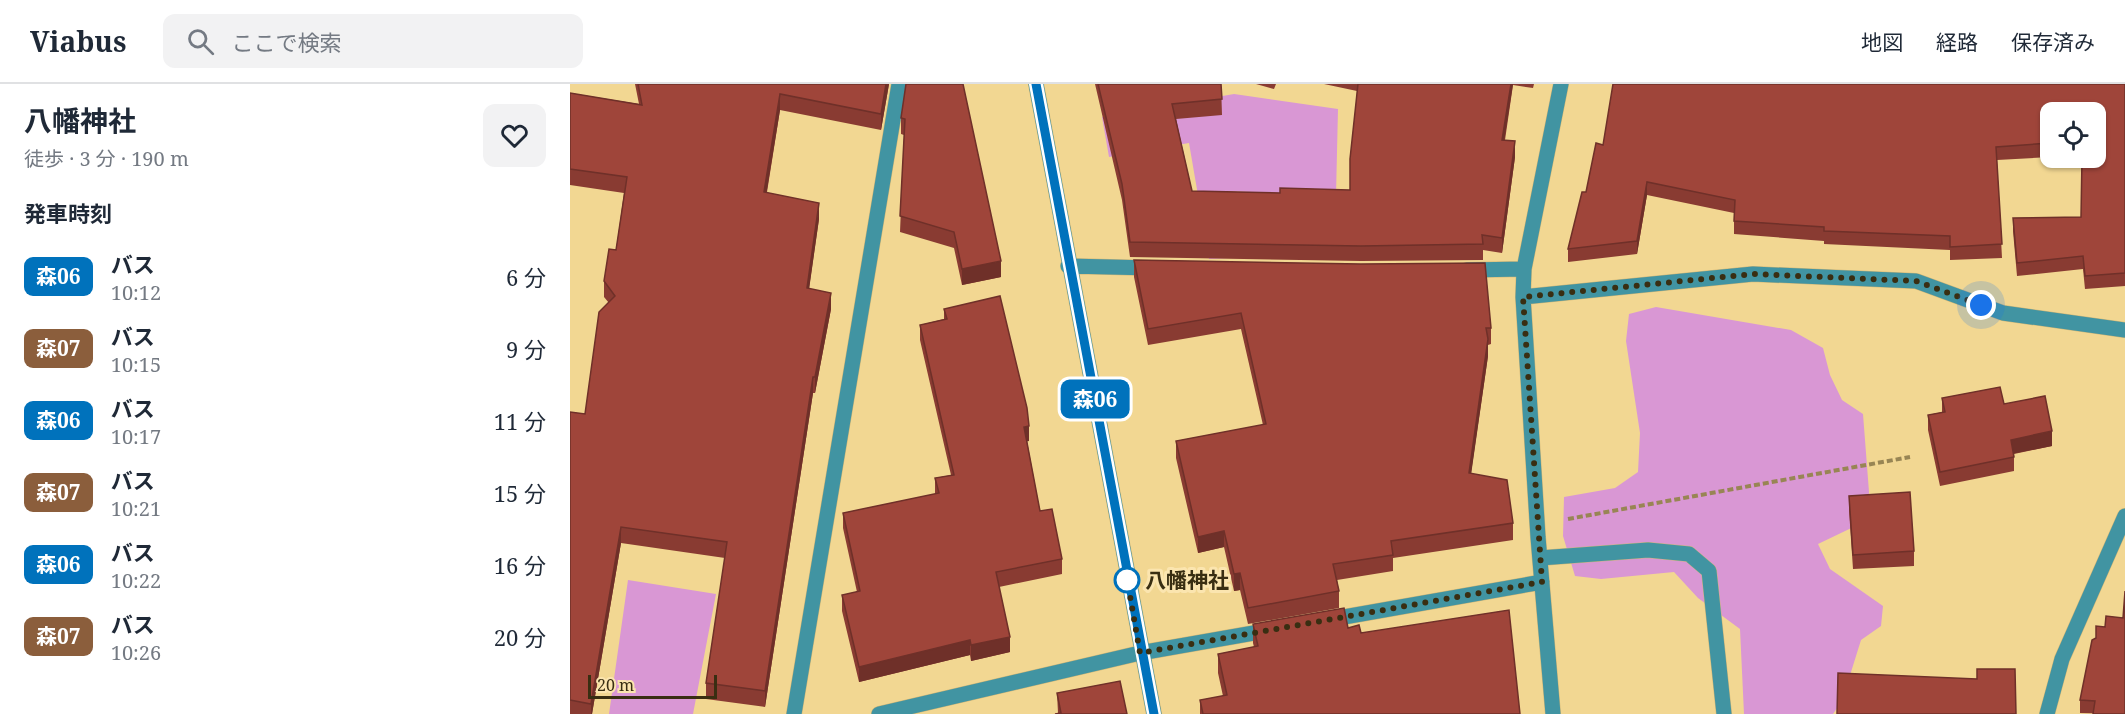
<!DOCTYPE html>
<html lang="ja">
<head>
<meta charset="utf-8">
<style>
	:root { --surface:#fff; --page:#f2f2f3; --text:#1f2937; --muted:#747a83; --line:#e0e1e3 }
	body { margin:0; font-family:"Noto Serif","Noto Sans JP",serif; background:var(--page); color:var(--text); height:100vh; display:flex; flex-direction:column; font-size:22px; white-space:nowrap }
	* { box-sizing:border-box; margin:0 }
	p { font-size:20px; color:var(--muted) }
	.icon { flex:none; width:33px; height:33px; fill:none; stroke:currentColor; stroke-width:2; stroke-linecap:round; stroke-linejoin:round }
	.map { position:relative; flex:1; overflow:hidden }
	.sheet { display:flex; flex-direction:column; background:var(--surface); width:570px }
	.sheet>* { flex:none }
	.badge { padding:0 12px; border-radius:9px; font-size:21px; line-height:39px }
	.controls { position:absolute; left:1470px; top:18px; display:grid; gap:12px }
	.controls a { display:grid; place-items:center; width:66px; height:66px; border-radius:12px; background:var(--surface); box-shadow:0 2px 4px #0004; font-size:30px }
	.scale { position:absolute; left:18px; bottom:15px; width:129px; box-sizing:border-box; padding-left:6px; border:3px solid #392e12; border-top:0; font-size:16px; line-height:21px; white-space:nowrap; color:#392e12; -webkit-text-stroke:4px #fbe5af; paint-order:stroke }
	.you { position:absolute; width:30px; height:30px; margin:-15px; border:4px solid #fff; border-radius:50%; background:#1a73e8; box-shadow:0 0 0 9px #1a73e833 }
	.map>.badge { position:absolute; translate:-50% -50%; box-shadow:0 0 0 3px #fff }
	h2 { padding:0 24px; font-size:22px; line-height:54px }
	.round { display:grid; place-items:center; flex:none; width:63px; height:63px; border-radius:12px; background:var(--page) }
	.head { display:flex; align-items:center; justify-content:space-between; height:102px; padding:0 24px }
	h1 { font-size:28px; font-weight:700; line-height:45px }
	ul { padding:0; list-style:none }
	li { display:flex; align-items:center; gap:18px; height:72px; padding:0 24px }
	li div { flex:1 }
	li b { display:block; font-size:22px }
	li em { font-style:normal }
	li .badge { min-width:66px; font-weight:700; text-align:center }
	header { display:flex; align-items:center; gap:36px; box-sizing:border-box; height:84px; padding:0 30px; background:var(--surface); border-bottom:2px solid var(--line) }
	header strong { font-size:28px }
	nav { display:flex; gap:33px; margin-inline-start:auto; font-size:21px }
	.search { width:420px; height:54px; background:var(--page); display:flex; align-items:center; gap:15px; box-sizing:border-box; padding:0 21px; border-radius:12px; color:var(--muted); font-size:22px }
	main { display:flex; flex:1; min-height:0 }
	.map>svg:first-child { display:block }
</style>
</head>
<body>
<header>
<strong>Viabus</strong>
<div class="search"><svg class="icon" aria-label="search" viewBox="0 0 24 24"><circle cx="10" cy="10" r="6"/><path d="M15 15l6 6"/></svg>ここで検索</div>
<nav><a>地図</a><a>経路</a><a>保存済み</a></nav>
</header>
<main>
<section class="sheet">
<div class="head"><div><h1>八幡神社</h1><p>徒歩 · 3 分 · 190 m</p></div><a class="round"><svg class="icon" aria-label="heart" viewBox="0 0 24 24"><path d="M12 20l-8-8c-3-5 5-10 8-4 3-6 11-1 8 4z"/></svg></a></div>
<h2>発車時刻</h2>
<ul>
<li><span class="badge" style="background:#0072bc;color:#fff">森06</span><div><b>バス</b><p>10:12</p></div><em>6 分</em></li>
<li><span class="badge" style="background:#8b5e3c;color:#fff">森07</span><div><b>バス</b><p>10:15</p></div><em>9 分</em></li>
<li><span class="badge" style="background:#0072bc;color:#fff">森06</span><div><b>バス</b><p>10:17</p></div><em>11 分</em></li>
<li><span class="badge" style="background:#8b5e3c;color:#fff">森07</span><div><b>バス</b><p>10:21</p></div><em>15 分</em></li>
<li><span class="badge" style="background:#0072bc;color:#fff">森06</span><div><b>バス</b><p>10:22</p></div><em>16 分</em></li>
<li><span class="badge" style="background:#8b5e3c;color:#fff">森07</span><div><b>バス</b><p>10:26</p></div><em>20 分</em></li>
</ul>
</section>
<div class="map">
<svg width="1555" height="630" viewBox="0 0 1555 630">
	<rect width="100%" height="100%" fill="#f2d792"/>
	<path fill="#d997d4" d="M664 10 768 25 766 111 649 107 658 174 639 175 619 59 539 73 532 33Z
		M1086 223 1221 246 1253 264 1260 291 1272 316 1293 330 1299 408 1296 437 1248 460 1260 485 1313 522 1311 542 1291 556 1272 617 1263 630H1174L1170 545 1128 514 1104 488 1031 495 1005 492 993 452 994 413 1045 404 1068 388 1070 349 1056 257 1059 230Z
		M58 496 146 510 123 630H39Z"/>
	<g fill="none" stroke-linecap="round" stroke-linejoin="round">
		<g stroke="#cdb578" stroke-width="16">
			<path id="minor" d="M466 0 584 630
				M498 182 582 184
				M897 186 954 185
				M953 213 1183 190 1346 197 1433 229 1555 246
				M970 474 1078 466 1119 470 1139 487 1154 630
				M757 536 972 498
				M224 630 329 0
				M309 630 570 569 701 546
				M983 630 968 453 953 213 954 185 991 0
				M1477 630 1492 575 1555 432"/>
		</g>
		<path stroke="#988554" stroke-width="4" stroke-dasharray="6 3" stroke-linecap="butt" d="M998 435 1340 373"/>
		<use href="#minor" stroke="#4194a2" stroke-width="15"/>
	</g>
	<path fill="#893b32" d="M65 0H319L311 46 210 26 197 108 249 135 239 204 261 225 245 309H243L195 623 136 615V599L155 474 51 459 22 630H0V328L15 330 39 219 34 213V197L46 166 54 109 0 101V9L69 20Z
		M336 0 431 193 392 201 384 164 330 148 334 51 331 50V34Z
		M525 0H651L652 31 606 35 622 107 710 109 780 106 787 7 754 0H964L963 4 943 1 935 56 945 73 932 169 913 166V176L791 177 560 173 552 116Z
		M686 0H706L704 5Z
		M1555 0V202L1515 205 1513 185 1447 192 1443 147V134L1511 133 1526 28H1480V73L1427 76 1432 174 1380 176V166L1254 160V157L1164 150V129L1077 111 1067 170 998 178V165L1016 108 1033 61Z
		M564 176 921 244V260L918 261V272L901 389 943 439V456L823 474V487L767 496 769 507V524L678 540 670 506 664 507 654 463 628 469 606 374V357L693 341 671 245 578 261 564 193Z
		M374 225 459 357H457L470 427 492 475V490L429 503 440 568 401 577 400 571 289 598 272 527V511L287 508 273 444V429L365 410V394L381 391 350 256V241L374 235Z
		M1372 314 1434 320 1482 362 1444 370V387L1370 402 1358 346V331L1372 328Z
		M1279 412 1344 467V482L1283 485 1279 426Z
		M1553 534 1555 630 1510 629V616L1526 554 1535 543Z
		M683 540 778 544 791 549 950 630H630V616L653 612 648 589V570L684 563 683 559Z
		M487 609 557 630 488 629Z"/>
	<path fill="#6f3029" d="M316 0H319L311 46V30Z
		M941 0H943L932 71V56Z
		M210 10V26L194 124V108Z
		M945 57V73L932 169V154Z
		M1077 98V111L1067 170V157Z
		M249 119V135L237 220V204Z
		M431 177V193L392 201V185Z
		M261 209V225L245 309V293Z
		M918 255V272L899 405V389Z
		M243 293V309L195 623V607Z
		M459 342V357L454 358V343Z
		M1482 347V362L1441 370V356Z
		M51 443V459L22 630H21V620Z
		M654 447V463L628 469V453Z
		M670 489V506L664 507V490Z
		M440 553V568L401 577V561Z
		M400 556V571L289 598V583Z"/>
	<path fill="#9f453a" stroke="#6f3029" stroke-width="1.5" d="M68 0H316L311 30 210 10 194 108 249 119 237 204 261 209 245 293H243L195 607 136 599 157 458 51 443 21 620 0 616V328L15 330 29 228 45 212 34 197 39 165 46 166 57 93 0 85V9L72 21Z
		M336 0H393L431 177 392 185 384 148 330 132 335 35 331 34Z
		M528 0H651L652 15 602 20 622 107 710 109V104L780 106V75L788 0H941L932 56 945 57 932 154 912 151 913 160 791 162 560 158 552 100Z
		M1043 0H1555V189L1515 192 1513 172 1447 179 1443 134 1511 133 1512 74H1526V28H1480V59L1426 63 1432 160 1380 163V152L1254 147V143L1164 137 1165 116 1077 98 1067 157 998 165 1012 108H1016L1026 59 1033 61Z
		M564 176 791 180 915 179 921 244H916L918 255 899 389 937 396 943 439 821 457 823 471 763 480 769 507 678 524 670 489 664 490 654 447 628 453 606 357 696 340 671 229 578 245Z
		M430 212 457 324 459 342 454 343 470 427 482 425 492 475 426 488 440 553 401 561 400 556 289 583 272 511 290 507 273 429 369 409 365 394 384 391 350 241 377 235 374 225Z
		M1430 303 1434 320 1475 312 1482 347 1441 356 1444 373 1370 388 1358 331 1375 328 1372 314Z
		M1340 408 1344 467 1283 471 1279 412Z
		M1555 507V630H1523L1525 617 1510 616 1522 556 1526 554V542L1535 543 1536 532 1553 534Z
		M774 524 778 544 789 541 791 549 939 526 950 630H633L630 616 657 611 648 570 688 562 683 540Z
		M1407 585H1445L1446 630H1267L1268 589 1407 595Z
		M550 597 557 630H485L491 629 487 609Z"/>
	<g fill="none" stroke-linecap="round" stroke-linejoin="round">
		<g stroke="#fff" stroke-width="14">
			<path id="line" d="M466 0 584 630"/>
		</g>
		<use href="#line" stroke="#0072bc" stroke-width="9"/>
		<path stroke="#392e12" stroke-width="6" stroke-dasharray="0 10.8" d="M557 496 556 489 570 569 972 498 953 213 1183 190 1346 197 1411 221"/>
	</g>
	<circle fill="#fff" stroke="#0072bc" stroke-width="3" cx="557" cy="496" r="12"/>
	<g text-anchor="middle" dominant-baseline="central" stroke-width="6" stroke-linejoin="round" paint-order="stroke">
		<g font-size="21" font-weight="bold" fill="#392e12" stroke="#fbe5af" text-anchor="start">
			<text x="575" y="496">八幡神社</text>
		</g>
	</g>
</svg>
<div class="controls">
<a><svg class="icon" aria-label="locate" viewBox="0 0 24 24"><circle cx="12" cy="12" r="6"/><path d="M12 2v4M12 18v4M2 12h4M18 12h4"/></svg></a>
</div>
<div class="scale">20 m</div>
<div class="you" style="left:1411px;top:221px"></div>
<b class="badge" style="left:525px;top:315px;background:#0072bc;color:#fff">森06</b>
</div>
</main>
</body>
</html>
